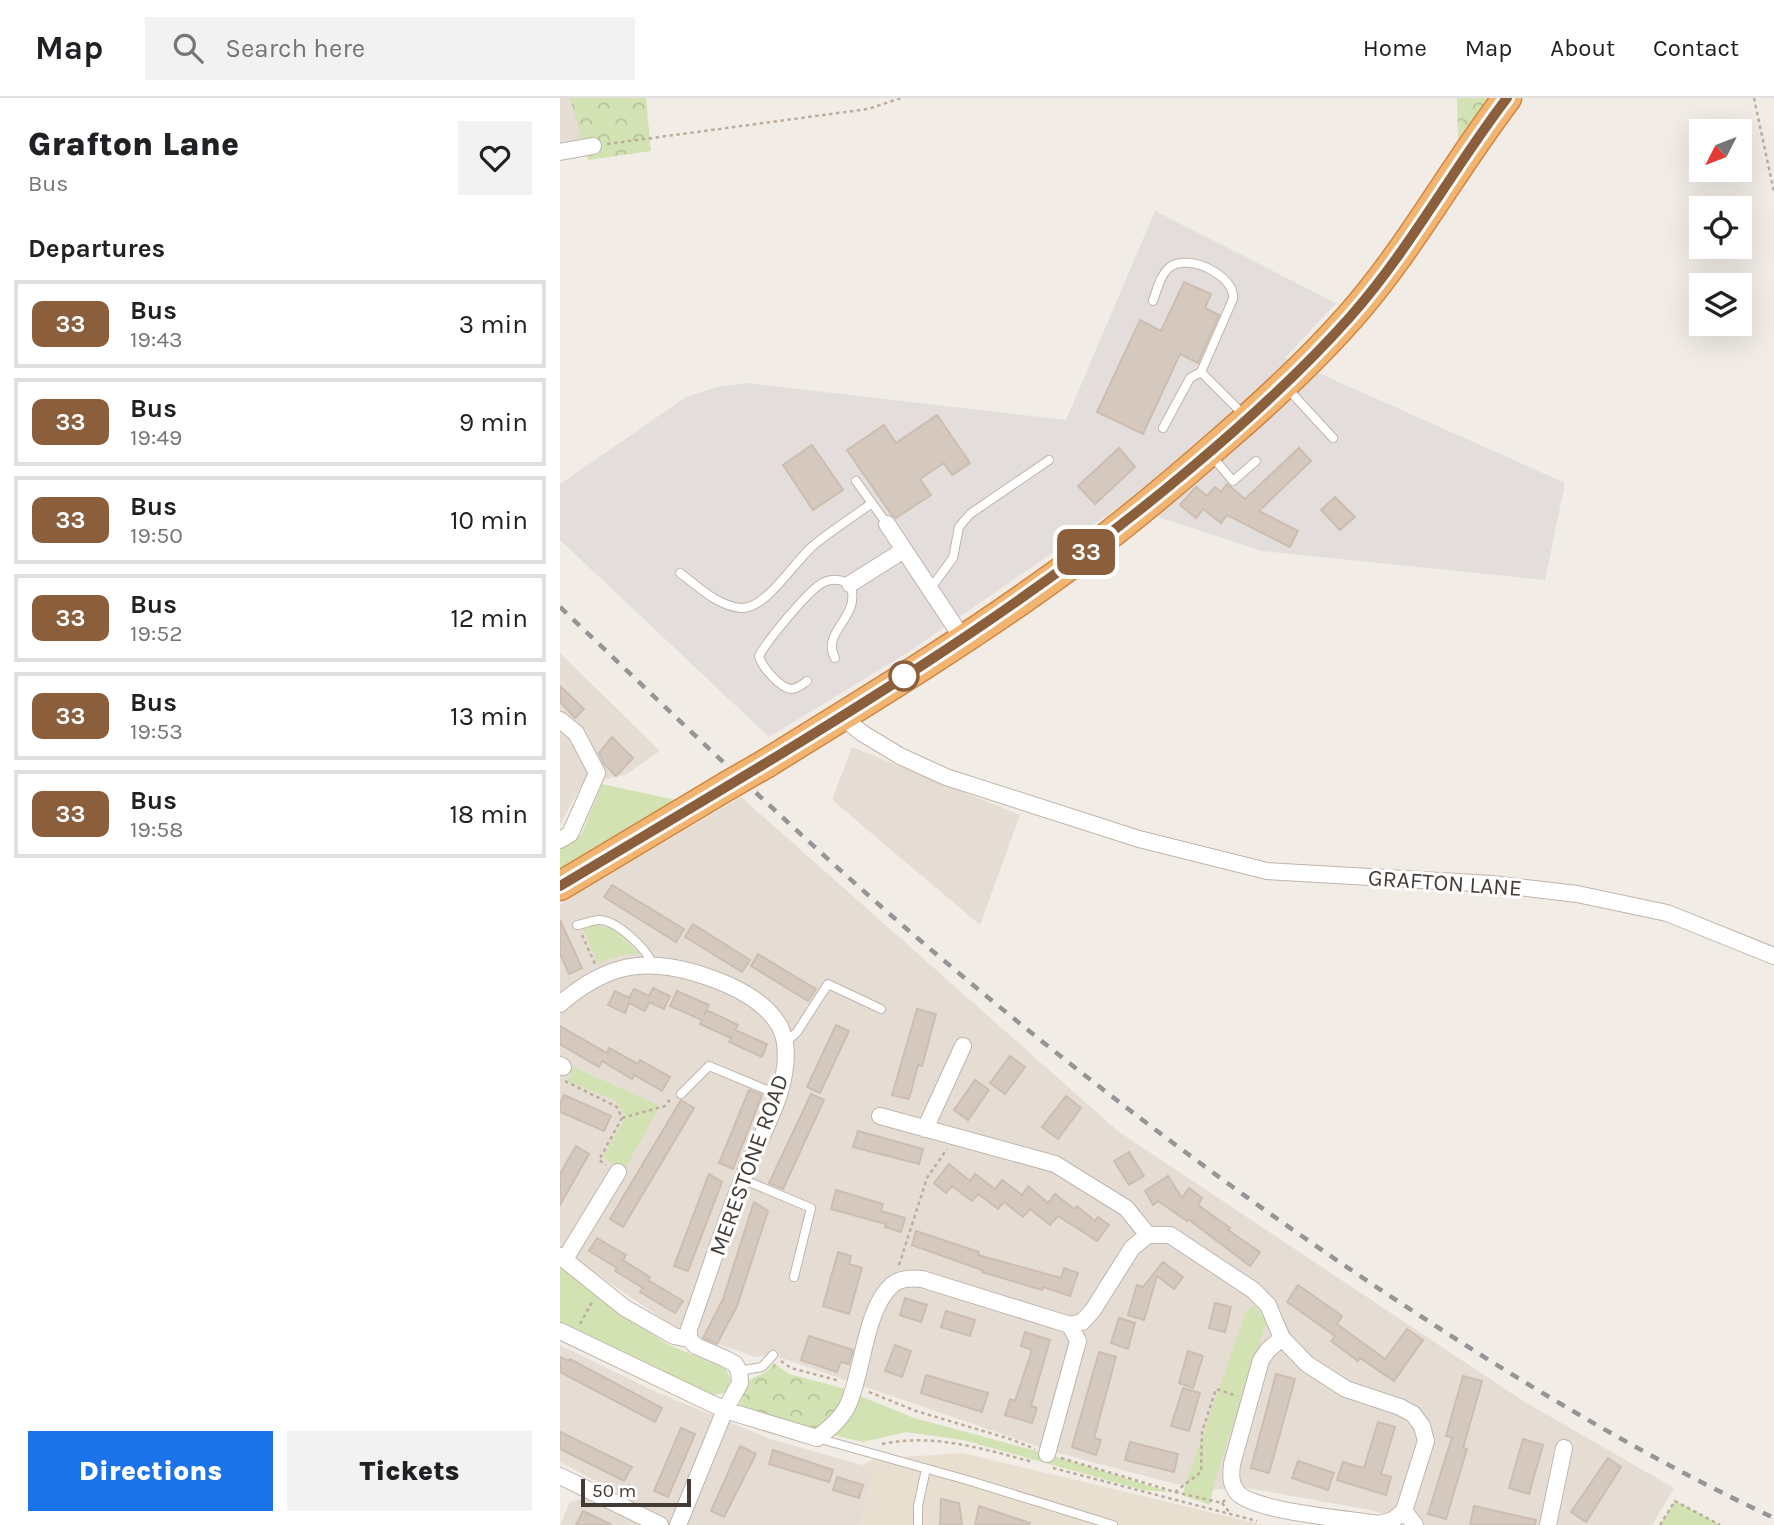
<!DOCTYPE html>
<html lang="en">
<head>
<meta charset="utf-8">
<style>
	:root { --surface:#fff; --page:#f2f2f2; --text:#202124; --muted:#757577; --line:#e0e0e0; --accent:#1a73e8 }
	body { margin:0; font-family:Karla,sans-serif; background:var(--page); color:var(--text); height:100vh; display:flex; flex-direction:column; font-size:26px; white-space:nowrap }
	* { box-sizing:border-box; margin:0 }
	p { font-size:23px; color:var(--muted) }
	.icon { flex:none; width:38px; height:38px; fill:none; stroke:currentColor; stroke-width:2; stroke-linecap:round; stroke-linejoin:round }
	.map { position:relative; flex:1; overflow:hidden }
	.sheet { display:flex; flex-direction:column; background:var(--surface); width:560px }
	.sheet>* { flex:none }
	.badge { padding:0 14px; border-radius:10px; font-size:24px; line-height:46px }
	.needle { width:46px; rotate:228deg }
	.fabs { position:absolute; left:1129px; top:21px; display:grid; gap:14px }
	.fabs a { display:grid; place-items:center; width:63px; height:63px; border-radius:0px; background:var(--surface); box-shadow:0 7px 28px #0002; font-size:35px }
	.scale { position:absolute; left:21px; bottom:18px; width:110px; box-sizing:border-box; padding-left:7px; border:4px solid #433c36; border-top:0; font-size:19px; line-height:24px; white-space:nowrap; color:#433c36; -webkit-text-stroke:5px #fff; paint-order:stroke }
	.map>.badge { position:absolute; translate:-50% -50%; box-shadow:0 0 0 4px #fff }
	h2 { padding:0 28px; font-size:26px; line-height:63px }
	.round { display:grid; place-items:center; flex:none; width:74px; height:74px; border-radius:0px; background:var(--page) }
	.summary { display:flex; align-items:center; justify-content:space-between; height:119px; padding:0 28px }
	h1 { font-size:33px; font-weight:800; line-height:52px }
	.primary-button { display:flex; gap:14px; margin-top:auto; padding:14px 28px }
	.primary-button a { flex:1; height:80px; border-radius:0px; background:var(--accent); color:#fff; font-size:28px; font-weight:800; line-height:80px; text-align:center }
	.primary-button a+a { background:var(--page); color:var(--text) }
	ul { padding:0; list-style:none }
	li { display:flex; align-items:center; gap:21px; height:88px; margin:0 14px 10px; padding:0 14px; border:4px solid var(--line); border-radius:0px }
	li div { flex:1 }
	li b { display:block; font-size:26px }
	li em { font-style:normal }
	li .badge { min-width:77px; font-weight:700; text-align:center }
	header { display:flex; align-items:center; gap:42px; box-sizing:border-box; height:98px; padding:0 35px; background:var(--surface); border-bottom:2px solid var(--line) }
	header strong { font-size:33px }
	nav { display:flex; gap:38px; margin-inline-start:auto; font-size:24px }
	.search { width:490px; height:63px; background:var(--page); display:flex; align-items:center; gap:18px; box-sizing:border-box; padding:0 24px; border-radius:0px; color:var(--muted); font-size:26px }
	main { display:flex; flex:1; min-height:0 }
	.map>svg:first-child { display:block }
</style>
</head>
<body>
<header>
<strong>Map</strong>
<div class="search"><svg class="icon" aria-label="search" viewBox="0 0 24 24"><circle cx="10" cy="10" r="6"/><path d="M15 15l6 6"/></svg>Search here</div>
<nav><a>Home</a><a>Map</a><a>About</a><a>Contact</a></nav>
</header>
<main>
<section class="sheet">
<div class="summary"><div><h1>Grafton Lane</h1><p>Bus</p></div><a class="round"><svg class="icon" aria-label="heart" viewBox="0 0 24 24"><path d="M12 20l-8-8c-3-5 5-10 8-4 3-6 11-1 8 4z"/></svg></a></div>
<h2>Departures</h2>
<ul>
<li><span class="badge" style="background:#8b5e3c;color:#fff">33</span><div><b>Bus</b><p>19:43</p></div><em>3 min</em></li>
<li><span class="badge" style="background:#8b5e3c;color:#fff">33</span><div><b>Bus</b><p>19:49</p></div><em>9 min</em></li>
<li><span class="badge" style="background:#8b5e3c;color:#fff">33</span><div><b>Bus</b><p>19:50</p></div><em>10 min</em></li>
<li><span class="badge" style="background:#8b5e3c;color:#fff">33</span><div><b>Bus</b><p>19:52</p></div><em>12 min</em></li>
<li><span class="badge" style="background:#8b5e3c;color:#fff">33</span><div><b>Bus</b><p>19:53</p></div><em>13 min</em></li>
<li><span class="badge" style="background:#8b5e3c;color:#fff">33</span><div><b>Bus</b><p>19:58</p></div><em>18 min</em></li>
</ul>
<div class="primary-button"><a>Directions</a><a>Tickets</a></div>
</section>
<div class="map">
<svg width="1214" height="1427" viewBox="0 0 1214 1427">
	<defs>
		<pattern id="forest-crowns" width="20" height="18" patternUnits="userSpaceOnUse" patternTransform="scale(1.75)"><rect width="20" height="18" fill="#d3e2b2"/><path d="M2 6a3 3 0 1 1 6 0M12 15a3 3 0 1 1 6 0" fill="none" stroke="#b6c39a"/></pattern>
	</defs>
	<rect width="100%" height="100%" fill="#f1ece6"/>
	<path fill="#e5ddd4" d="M0 0H10L24 42 0 47Z
		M0 555 100 653 65 677 22 686 0 727Z
		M292 649 460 717 420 827 272 702Z
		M181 699 559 1034 963 1303 1114 1390 1092 1427H864L810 1412 683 1389 642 1393 494 1354 213 1257 195 1259 119 1232 0 1151V806Z
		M0 1247 96 1294 210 1341 302 1367 313 1376 301 1427H0L10 1404 28 1399 36 1383 0 1364Z"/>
	<path fill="#e3dedb" d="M595 113 776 205 725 260 1005 385 985 482 702 453 562 407 350 553 209 639 0 442V386L126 299 157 289 187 285 506 322Z"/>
	<path fill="#e9dfd1" d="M402 1355 704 1427H301L313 1376 302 1367 314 1361Z"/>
	<path fill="#d3e2b2" d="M42 686 125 704 0 778V750L21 737Z
		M35 827 54 832 79 856H66L37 865 23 830Z
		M13 969 100 1008 63 1074 43 1059 66 1018 55 1002 7 983Z
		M0 1165 62 1215 107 1246 166 1271 171 1282 165 1295 152 1297 0 1226Z
		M693 1207 701 1215 706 1225 654 1385 650 1407 622 1397 686 1213Z
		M298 1297 354 1320 488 1356 609 1394 583 1392 403 1342 346 1334 303 1344 273 1337C286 1326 294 1312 298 1297Z
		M1115 1403 1160 1427H1100Z"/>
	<path fill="url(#forest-crowns)" d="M10 0H86L91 53 28 62Z
		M897 0H933L898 43Z
		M214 1265 229 1276 286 1291 282 1306 256 1334 178 1310 189 1282 206 1274Z"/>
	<path fill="#d5c9bf" stroke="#ccbdb0" stroke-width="2" d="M624 184 651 196 645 210 659 217 638 265 620 256 583 336 537 314 580 222 601 233Z
		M377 317 410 365 392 377 384 365 360 381 371 397 336 420 331 416 287 352 324 327 336 345Z
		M252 347 283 392 253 412 223 367Z
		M559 350 575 369 535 406 518 388Z
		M739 350 751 363 699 413 738 433 730 449 667 417 661 425 643 411 636 420 620 407 636 389 647 398 655 389 661 394 667 386 685 401Z
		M775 399 795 419 780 432 761 412Z
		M0 588 24 611 15 620 0 604Z
		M52 639 73 660 56 678 44 666 39 655Z
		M52 787 124 831 116 844 44 799Z
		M0 822 22 870 9 876 0 856Z
		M133 826 190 862 182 874 125 839Z
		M198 856 256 891 248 903 191 868Z
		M93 890 110 898 104 911 89 904 85 913 69 905 65 915 48 907 55 893 69 900 74 891 89 898Z
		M117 893 149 907 144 917 147 912 178 927 175 932 207 946 202 959 169 944 171 940 140 926 142 922 110 908Z
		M357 911 376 916 362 968 358 967 349 1001 332 997Z
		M276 927 289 933 260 995 247 989Z
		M0 928 47 955 49 950 78 966 80 962 110 979 102 993 74 977 72 981 42 963 39 969 0 946Z
		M450 958 465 969 445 996 430 985Z
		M415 982 429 992 408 1022 394 1012Z
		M189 992 202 997 173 1071 159 1065Z
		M251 996 264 1002 223 1091 209 1085Z
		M4 997 51 1018 44 1033 0 1014V1006Z
		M506 998 521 1010 498 1041 482 1029Z
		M121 1002 134 1010 63 1129 50 1121Z
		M298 1033 363 1051 359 1066 293 1049Z
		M16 1048 29 1056 0 1107V1076Z
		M569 1054 584 1078 569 1087 554 1063Z
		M389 1066 410 1083 415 1076 435 1091 442 1082 462 1097 468 1088 488 1105 495 1096 514 1111 517 1108 535 1123 538 1119 549 1127 537 1143 498 1118 490 1127 470 1111 463 1119 444 1104 438 1111 418 1096 412 1103 392 1088 386 1095 374 1085Z
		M149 1076 162 1084 128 1173 114 1168Z
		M608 1078 622 1100 629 1090 642 1100 638 1107 670 1130 668 1132 700 1154 690 1168 628 1121 627 1123 598 1103 593 1107 585 1093Z
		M276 1092 323 1106 321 1113 345 1120 341 1134 325 1129 326 1126 271 1111Z
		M194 1104 208 1113 177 1208 157 1246 143 1240 163 1201Z
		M356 1133 419 1154 418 1157 501 1180 504 1170 518 1175 510 1198 483 1189 482 1192 422 1174V1172L352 1147Z
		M37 1140 66 1157 63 1162 90 1179 88 1182 123 1203 115 1215 80 1194 83 1190 55 1173 57 1170 29 1153Z
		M278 1154 291 1158 289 1166 302 1170 289 1216 263 1208Z
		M603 1164 623 1179 614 1191 597 1178 584 1222 568 1217 577 1187 583 1189Z
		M738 1187 782 1218 777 1226 825 1261 847 1231 863 1242 834 1283 800 1260 798 1263 771 1243 775 1238 727 1204Z
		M345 1200 367 1207 361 1224 340 1217Z
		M655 1205 671 1209 665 1234 649 1230Z
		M386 1213 415 1222 410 1238 381 1229Z
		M559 1220 575 1225 568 1251 551 1245Z
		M465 1234 490 1242 471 1308 477 1310 472 1325 445 1317 450 1301 455 1303 472 1252 461 1248Z
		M249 1238 293 1252 289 1266 281 1264 277 1274 241 1262Z
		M335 1247 351 1253 342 1279 325 1273Z
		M628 1253 643 1258 633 1290 619 1285Z
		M539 1254 556 1259 534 1340 541 1342 536 1357 512 1349Z
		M0 1259 9 1263 10 1261 102 1310 95 1324 0 1274Z
		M716 1276 735 1281 709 1375 691 1370Z
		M366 1277 428 1295 422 1314 361 1295Z
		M903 1278 922 1283 903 1350 907 1351 886 1421 868 1416 892 1339 886 1338Z
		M623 1290 640 1295 629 1333 611 1328Z
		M818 1324 835 1329 821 1376 831 1379 826 1397 777 1382 783 1364 804 1370Z
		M121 1330 135 1336 108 1399 94 1393Z
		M0 1334 72 1369 64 1383 0 1351Z
		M963 1341 983 1347 969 1396 949 1390Z
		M570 1344 618 1356 614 1374 565 1362Z
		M180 1348 196 1356 164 1419 151 1413Z
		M213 1352 273 1372 269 1384 209 1366Z
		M1048 1360 1061 1369 1026 1424 1011 1414Z
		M738 1363 774 1375 768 1392 732 1380Z
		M277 1379 303 1387 299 1400 273 1392Z
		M381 1401 399 1405 402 1427H380Z
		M419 1408 470 1425 469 1427H415Z
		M914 1408 976 1422 975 1427H910Z
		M23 1413 52 1427H16Z"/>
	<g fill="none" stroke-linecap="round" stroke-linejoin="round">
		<g stroke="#bfb5ac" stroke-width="10">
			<path id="lane" d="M593 203C597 192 600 177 610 169 629 155 676 178 673 201L641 274 630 280 603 330
				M641 274 683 316
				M727 290 773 340
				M651 357 673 383 696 363
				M296 383 327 426
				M120 475C138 488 157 508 181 510 207 511 235 462 254 447 272 432 293 419 312 405
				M370 491 393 460 399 429 410 416 489 362
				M247 583C243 586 237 591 231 591 220 590 201 568 199 558 207 543 249 491 264 484 273 480 282 482 290 486 303 519 260 533 275 560
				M17 827C24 826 33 822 39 822 57 822 88 852 93 868
				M225 945 237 934 268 886 321 911
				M121 996 149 968 219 997
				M182 1081 251 1110 234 1179
				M179 1273 202 1269 213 1257
				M257 1340 407 1382 553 1427
				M358 1427V1408L366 1371"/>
		</g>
		<g stroke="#bfb5ac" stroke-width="18">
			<path id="street" d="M0 54 33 48
				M327 426 403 541
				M290 486 344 452
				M282 619 302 635 340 658 386 679 579 741 707 773 932 786 1017 796 1107 815 1214 858
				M0 622 16 635 37 675 10 736 0 742
				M0 906C42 870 77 859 132 874 163 883 204 899 220 929 230 949 225 977 219 997 209 1026 194 1052 183 1080 163 1129 147 1181 129 1231V1241
				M0 967 3 969
				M320 1018 495 1066 566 1110 588 1137
				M365 1031 403 948
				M0 1158 65 1210 114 1238 129 1241 136 1248 166 1261 175 1266 179 1273 180 1285 165 1312 118 1427
				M5 1161 58 1074
				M0 1233 165 1312 257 1340C269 1331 280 1322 287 1309 303 1277 304 1212 332 1187 340 1180 352 1180 362 1181L510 1227 522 1224 533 1212 572 1150 588 1137H610L693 1192 708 1207 722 1240 747 1266 786 1291 840 1309 853 1316 862 1328 866 1343 844 1413 855 1427
				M722 1240 708 1252 701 1262 672 1366C671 1376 670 1384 676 1393 691 1414 791 1421 820 1426L833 1422 844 1413
				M487 1356 518 1243 510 1227
				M0 1378 100 1427
				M988 1427 1004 1350"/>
		</g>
		<g stroke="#cf8742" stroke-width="31">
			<path id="highway" d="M207 665C297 609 388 554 474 493 540 447 604 394 664 341 708 303 751 263 790 219 850 151 892 72 947 0
				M0 788 167 688"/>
		</g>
		<path stroke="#bcac9c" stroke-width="2.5" stroke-dasharray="3.5 3.5" stroke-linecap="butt" d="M1194 0 1214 94
			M47 46 308 11 341 0
			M22 837 35 866
			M5 983 57 1009 62 1020 39 1062 46 1067
			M62 1020 105 1008 112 999
			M339 1167 367 1080 387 1051
			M20 1226 32 1204
			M221 1263 231 1270 280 1283
			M309 1294 356 1313 450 1341 475 1351
			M322 1346C374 1335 423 1351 473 1364
			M501 1360 615 1394 662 1405 665 1402
			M493 1370 697 1423
			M615 1394 641 1374 642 1334 656 1291 677 1298
			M662 1405 671 1416
			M1100 1427 1115 1403 1160 1427"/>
		<use href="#lane" stroke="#fff" stroke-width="8"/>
		<use href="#street" stroke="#fff" stroke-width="16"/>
		<use href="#highway" stroke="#f1b471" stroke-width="28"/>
		<path stroke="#959595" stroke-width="4.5" stroke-dasharray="9 9" stroke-linecap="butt" d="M0 509C115 618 229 729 348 832 511 972 682 1102 862 1219 975 1293 1091 1362 1214 1420"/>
		<g stroke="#cf8742" stroke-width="31" stroke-linecap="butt">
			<path id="highway-bridge" d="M167 688 207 665"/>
		</g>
		<use href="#highway-bridge" stroke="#f1b471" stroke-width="28"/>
	</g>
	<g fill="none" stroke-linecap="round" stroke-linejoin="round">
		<g stroke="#fff" stroke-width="16">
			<path id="line" d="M0 788C217 658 437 534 631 370 687 323 742 273 790 219 850 151 892 72 947 0"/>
		</g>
		<use href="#line" stroke="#8b5e3c" stroke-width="10"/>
	</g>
	<circle fill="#fff" stroke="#8b5e3c" stroke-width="3.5" cx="344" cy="578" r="14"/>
	<g text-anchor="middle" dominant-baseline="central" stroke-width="6" stroke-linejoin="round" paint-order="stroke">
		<g font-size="23" fill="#433c36" stroke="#fff">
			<text transform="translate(885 785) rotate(4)">GRAFTON LANE</text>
			<text transform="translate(189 1067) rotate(-70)">MERESTONE ROAD</text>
		</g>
	</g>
</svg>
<div class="fabs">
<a><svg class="needle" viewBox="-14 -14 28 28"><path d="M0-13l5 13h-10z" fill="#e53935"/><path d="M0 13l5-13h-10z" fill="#757577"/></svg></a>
<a><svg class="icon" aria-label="locate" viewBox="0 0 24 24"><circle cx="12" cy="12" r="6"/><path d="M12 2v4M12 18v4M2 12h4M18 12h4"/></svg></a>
<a><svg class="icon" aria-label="layers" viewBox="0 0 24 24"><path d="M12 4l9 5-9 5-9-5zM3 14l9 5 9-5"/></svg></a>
</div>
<div class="scale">50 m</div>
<b class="badge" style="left:526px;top:454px;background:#8b5e3c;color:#fff">33</b>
</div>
</main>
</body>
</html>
